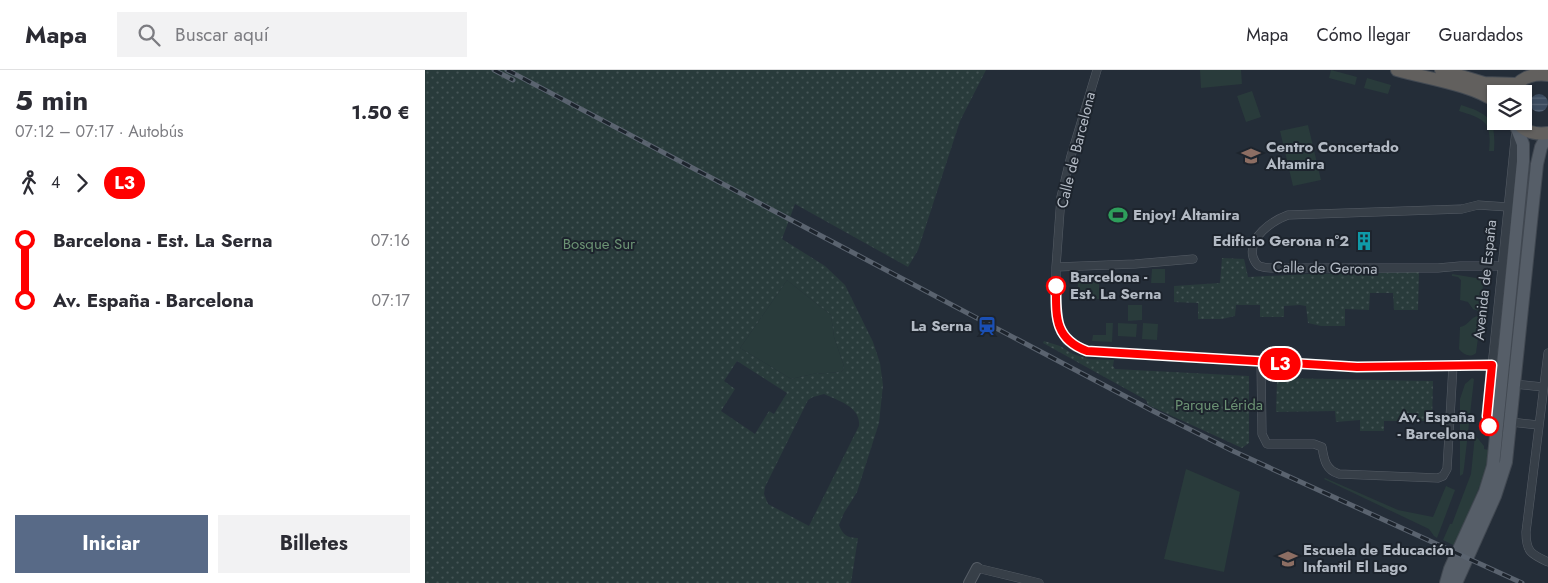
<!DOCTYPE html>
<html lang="es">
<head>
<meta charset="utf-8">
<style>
	:root { --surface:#fff; --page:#f2f2f3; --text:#2b2b33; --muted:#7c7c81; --line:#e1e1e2; --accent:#586a87 }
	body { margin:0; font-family:Jost,sans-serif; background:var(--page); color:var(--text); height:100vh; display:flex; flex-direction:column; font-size:19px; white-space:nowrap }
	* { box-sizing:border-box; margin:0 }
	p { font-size:16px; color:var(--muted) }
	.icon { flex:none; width:28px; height:28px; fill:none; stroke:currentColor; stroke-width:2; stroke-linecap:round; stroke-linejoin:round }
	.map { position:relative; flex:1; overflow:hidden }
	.sheet { display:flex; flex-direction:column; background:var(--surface); width:425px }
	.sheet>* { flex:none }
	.badge { padding:0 10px; border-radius:16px; font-size:18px; line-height:32px }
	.fabs { position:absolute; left:1062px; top:15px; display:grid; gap:10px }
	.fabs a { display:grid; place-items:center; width:45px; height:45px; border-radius:0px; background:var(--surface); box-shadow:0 1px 4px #0004; font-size:25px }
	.map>.badge { position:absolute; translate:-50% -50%; box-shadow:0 0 0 2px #fff }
	.legs { display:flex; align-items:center; gap:8px; height:55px; padding:0 15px; font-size:16px }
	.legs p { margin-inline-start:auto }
	.overview { display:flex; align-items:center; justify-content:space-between; height:85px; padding:0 15px }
	h1 { font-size:28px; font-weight:700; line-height:38px }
	.primary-button { display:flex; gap:10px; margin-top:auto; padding:10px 15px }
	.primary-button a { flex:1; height:58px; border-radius:0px; background:var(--accent); color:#fff; font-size:20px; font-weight:700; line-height:58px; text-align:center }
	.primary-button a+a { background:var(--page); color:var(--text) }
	ul { padding:0 15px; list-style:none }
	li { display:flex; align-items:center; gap:18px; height:60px; font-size:19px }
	li i { display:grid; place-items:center; width:8px; height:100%; margin:0 6px; background:currentColor }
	li i::after { content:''; width:12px; height:12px; margin:-6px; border:4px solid; border-radius:50%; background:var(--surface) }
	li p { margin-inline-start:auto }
	li:first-child i { background:linear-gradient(#0000 50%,currentColor 0) }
	li:last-child i { background:linear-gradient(currentColor 50%,#0000 0) }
	header { display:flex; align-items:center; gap:30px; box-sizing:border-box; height:70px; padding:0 25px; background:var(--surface); border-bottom:1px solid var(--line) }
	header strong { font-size:24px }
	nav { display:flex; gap:28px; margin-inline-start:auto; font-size:18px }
	.search { width:350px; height:45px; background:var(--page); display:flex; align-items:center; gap:12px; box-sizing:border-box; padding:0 18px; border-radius:0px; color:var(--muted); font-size:19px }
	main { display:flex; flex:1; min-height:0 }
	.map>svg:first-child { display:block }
</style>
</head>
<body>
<header>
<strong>Mapa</strong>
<div class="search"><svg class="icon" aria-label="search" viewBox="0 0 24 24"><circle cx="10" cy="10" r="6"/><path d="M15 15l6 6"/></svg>Buscar aquí</div>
<nav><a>Mapa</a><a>Cómo llegar</a><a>Guardados</a></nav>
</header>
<main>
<section class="sheet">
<div class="overview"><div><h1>5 min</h1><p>07:12 – 07:17 · Autobús</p></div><b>1.50 €</b></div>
<div class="legs"><svg class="icon" aria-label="walk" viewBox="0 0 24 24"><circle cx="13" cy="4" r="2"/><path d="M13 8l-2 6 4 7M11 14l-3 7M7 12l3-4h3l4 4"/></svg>4<svg class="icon" aria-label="forward" viewBox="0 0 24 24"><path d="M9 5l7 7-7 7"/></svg><b class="badge" style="background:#f00;color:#fff">L3</b></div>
<ul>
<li><i style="color:#f00"></i><b>Barcelona - Est. La Serna</b><p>07:16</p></li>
<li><i style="color:#f00"></i><b>Av. España - Barcelona</b><p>07:17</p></li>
</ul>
<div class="primary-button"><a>Iniciar</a><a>Billetes</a></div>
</section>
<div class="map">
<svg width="1123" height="513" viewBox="0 0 1123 513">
	<defs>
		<pattern id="park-dots" width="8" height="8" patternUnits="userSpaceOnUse" patternTransform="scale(1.25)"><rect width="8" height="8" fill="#293b3b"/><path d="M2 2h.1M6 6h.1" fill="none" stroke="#465556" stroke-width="1.8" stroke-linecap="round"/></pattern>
		<pattern id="water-rules" width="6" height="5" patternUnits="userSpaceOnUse" patternTransform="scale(1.25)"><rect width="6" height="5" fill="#3b4b5f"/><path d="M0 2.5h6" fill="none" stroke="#556374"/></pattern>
	</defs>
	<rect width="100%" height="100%" fill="#242d38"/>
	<path fill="#293b3b" d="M775 0H816L817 14 776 18Z
		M906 0 932 7 930 15 904 8Z
		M942 8 966 15 963 24 939 18Z
		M827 21 836 47 821 52 812 26Z
		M1036 35C1065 44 1071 50 1069 81H1064C1067 52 1060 49 1034 41Z
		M883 55 896 110 868 116 855 61Z
		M727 199H740V213H726Z
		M1057 200H1059L1056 242 1048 239 1043 232 1035 230 1036 210 1033 207 1027 206V204L1057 209Z
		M362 210 406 245 409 267 419 296 418 300 416 302 388 304 366 309 315 278Z
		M653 211 674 212V229H652Z
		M703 235H717V250L703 251Z
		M1052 246H1056L1051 283C1045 288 1039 285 1034 279L1035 257C1043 256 1044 249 1052 246Z
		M681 253H688L687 272 667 271 668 265H681Z
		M693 253 712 254 711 267 693 266Z
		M718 253 733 254 732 270 717 269Z
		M1047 308 1049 309 1039 398 1038 404 1035 406V329L1040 314Z
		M1050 365 1059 376V379L1064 380 1063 396 1030 476 1018 470 1025 454H1027L1046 404Z
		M761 399 815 422 799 502 739 489Z
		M900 408 973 440 1008 447 1021 416 1030 420 1012 468 1009 466 1004 459 899 409Z"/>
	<path fill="url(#park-dots)" fill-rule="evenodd" d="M0 0H561L535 51 493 180 483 197 370 134 357 169 400 196 420 215 448 272 455 293 458 315 454 353 432 422 419 443 414 455C418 465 422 468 433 468L426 513H0ZM362 210 406 245 409 267 419 296 418 300 416 302 388 304 366 309 315 278ZM312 291 362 323 349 344 344 341 330 364 296 341 310 319 299 311ZM399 324C414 331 436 337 434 356L384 456 343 434 339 424 340 417 383 330 388 327Z
		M797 188 819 189 823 207 885 204 994 202 993 240H969L968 223H945L944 240 920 239V256H896L883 253 881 236 875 235 859 236V247H835V235H811L810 246 797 249H773V233L749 232V216L795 213Z
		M619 271 635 276 648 284 663 289 689 290 688 296 690 299 824 306V373L817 378 723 335 721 330 618 273Z
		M852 308 1008 311 1007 351H959V361H935V350L911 352 910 341 851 342Z"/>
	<path fill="url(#water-rules)" d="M1105 33a9 9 0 1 1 18 0a9 9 0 1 1-18 0Z"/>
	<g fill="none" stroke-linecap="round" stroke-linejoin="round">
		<g stroke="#565d66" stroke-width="9">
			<path id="minor" d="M672 0 646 86 636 127 631 197V233L633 252 637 263 642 271 650 277 662 281 932 297 1067 295
				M1077 196H1035L1013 198H846C842 198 837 197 834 196 831 194 829 190 828 187 823 167 847 151 863 145L1037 139 1053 135 1083 137
				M631 197 710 194 768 189
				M1123 283 1101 462C1101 482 1106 484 1123 492
				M836 292 837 364 842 374H889L897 377C899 390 901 400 914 404L1013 408 1018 406 1022 399 1028 296
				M1090 314 1118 317
				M1083 356 1086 352 1113 355
				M1073 361 1064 356 1062 346 1091 60
				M552 498 614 513"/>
		</g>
		<g stroke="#565d66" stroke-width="12">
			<path id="tertiary" d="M544 513 552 498"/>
		</g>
		<g stroke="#414851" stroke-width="14">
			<path id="primary" d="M1021 513 1025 499 1060 422 1068 396 1098 92V74L1089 51
				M1031 513 1070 426 1081 392 1112 94 1116 77 1123 64"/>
		</g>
		<g stroke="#434a53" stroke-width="14">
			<path id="trunk" d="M972 0C1000 8 1049 15 1071 32
				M1016 0 1059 13 1092 14
				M1086 24C1093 8 1107 3 1123 5
				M1091 51C1099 62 1110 65 1123 63"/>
		</g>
		<use href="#minor" stroke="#373f48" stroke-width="8"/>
		<use href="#tertiary" stroke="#373f48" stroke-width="10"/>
		<use href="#primary" stroke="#565e68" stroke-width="12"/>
		<use href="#trunk" stroke="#62605e" stroke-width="12"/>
		<g stroke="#5a636f" stroke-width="5">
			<path id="rail" d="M69 0 88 10
				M82 0 728 341 808 381 1097 513"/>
		</g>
		<use href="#rail" stroke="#1d242d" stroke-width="3" stroke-dasharray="9" stroke-linecap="butt"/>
	</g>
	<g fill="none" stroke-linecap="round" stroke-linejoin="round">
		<g stroke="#fff" stroke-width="11">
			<path id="line-1" d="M631 216C631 246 629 269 662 281L932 297 1067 295 1062 346 1064 356"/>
		</g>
		<use href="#line-1" stroke="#f00" stroke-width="8"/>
	</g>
	<defs>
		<g id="school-bare" transform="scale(1.5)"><path d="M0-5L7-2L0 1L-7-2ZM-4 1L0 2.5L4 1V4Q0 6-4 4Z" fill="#8d6e63" stroke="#1d242d" stroke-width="2.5" paint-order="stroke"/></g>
		<g id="stadium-bare" transform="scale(1.5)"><path d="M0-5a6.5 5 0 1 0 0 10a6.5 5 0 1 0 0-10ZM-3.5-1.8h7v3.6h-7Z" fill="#2e9e5b" stroke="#1d242d" stroke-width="2.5" paint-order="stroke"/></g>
		<g id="building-bare" transform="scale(1.5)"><path d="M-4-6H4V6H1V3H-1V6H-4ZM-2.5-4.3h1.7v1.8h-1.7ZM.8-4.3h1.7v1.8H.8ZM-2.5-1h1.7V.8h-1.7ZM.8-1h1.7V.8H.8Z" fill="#0f9aa8" stroke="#1d242d" stroke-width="2.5" paint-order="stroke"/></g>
		<g id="station-bare" transform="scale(1.5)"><path d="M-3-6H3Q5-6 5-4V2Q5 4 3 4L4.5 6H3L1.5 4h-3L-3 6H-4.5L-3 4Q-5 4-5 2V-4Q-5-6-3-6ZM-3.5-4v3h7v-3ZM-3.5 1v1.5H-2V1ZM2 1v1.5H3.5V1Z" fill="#1a4fb4" stroke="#1d242d" stroke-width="2.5" paint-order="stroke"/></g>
	</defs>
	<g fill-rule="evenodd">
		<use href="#school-bare" x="826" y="86"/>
		<use href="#stadium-bare" x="693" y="145"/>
		<use href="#building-bare" x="939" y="171"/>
		<use href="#station-bare" x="562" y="256"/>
		<use href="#school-bare" x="863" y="489"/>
	</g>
	<g fill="#fff" stroke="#f00" stroke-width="2.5">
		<circle cx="631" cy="216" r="9"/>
		<circle cx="1064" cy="356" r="9"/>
	</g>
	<g text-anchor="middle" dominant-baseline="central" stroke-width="4" stroke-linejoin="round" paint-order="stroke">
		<g font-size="15" font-weight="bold" fill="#b3bac4" stroke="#1d242d" text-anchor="start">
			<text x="841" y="77">Centro Concertado<tspan x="841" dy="17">Altamira</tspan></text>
			<text x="708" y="145">Enjoy! Altamira</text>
			<text x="924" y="171" text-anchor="end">Edificio Gerona n°2</text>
			<text x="547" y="256" text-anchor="end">La Serna</text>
			<text x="878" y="480">Escuela de Educación<tspan x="878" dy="17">Infantil El Lago</tspan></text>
		</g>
		<g font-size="15" fill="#b3bac4" stroke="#1d242d">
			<text transform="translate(651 80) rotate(-76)">Calle de Barcelona</text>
			<text transform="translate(900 198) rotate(1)">Calle de Gerona</text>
			<text transform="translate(1060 210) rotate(-84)">Avenida de España</text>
		</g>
		<g font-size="15" fill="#6c9374" stroke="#1d242d">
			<text x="174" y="174">Bosque Sur</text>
			<text x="794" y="335">Parque Lérida</text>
		</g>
		<g font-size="15" font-weight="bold" fill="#b3bac4" stroke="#1d242d" text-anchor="start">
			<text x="645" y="207">Barcelona -<tspan x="645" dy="17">Est. La Serna</tspan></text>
			<text x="1050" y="347" text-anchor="end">Av. España<tspan x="1050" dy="17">- Barcelona</tspan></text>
		</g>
	</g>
</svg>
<div class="fabs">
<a><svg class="icon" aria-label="layers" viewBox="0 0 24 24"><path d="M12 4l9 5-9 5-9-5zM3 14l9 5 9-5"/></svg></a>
</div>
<b class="badge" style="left:855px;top:294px;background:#f00;color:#fff">L3</b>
</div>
</main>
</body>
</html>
